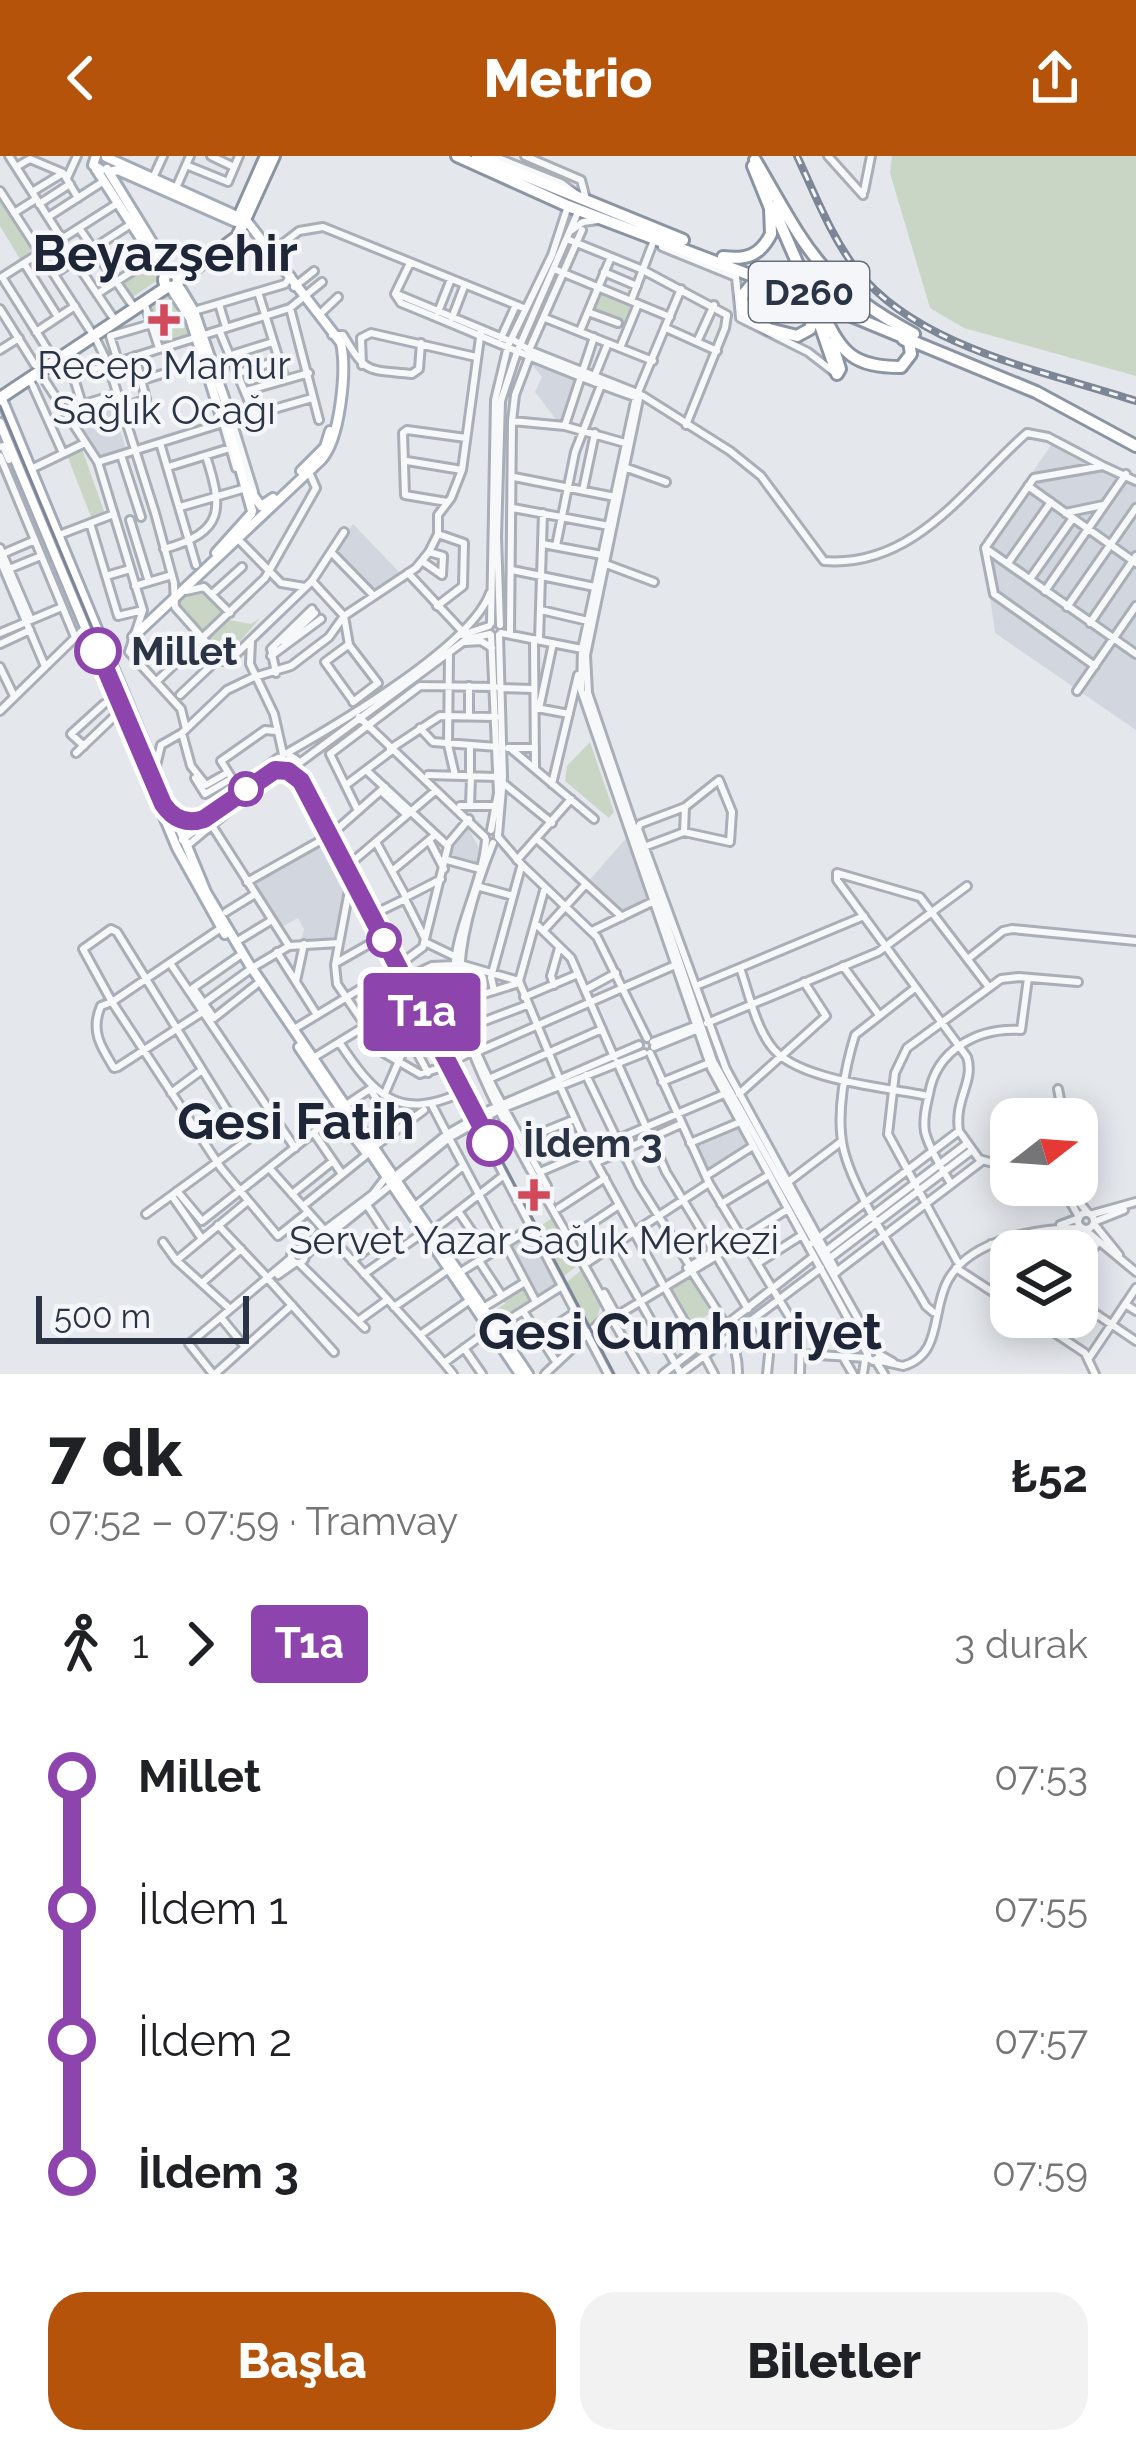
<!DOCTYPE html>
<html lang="tr">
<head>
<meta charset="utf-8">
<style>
	:root { --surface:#fff; --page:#f2f2f2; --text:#202124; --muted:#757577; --accent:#b45309 }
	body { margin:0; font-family:Raleway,sans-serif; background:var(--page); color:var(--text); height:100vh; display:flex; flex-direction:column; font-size:45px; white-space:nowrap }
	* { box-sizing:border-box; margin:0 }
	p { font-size:39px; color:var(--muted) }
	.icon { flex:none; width:66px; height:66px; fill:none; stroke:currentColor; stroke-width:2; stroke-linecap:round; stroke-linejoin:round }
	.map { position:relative; height:1218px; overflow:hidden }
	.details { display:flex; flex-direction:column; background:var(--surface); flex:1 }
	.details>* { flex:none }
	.badge { padding:0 24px; border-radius:9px; font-size:42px; line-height:78px }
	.needle { width:78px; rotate:73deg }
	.fabs { position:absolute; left:990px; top:942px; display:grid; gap:24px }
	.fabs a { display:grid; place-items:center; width:108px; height:108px; border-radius:24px; background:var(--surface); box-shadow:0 6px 30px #0003; font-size:60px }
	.scale { position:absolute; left:36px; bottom:30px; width:213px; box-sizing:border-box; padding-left:12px; border:6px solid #2b3445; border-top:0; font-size:33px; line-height:42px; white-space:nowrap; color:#2b3445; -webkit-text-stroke:9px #f4f6f9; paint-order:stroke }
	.map>.badge { position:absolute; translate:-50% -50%; box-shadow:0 0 0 6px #fff }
	.legs { display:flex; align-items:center; gap:18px; height:132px; padding:0 48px; font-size:39px }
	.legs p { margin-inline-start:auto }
	.summary { display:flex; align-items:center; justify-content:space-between; height:204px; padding:0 48px }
	h1 { font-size:66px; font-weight:800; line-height:90px }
	.primary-button { display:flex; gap:24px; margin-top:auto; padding:24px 48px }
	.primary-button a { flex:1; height:138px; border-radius:36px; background:var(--accent); color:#fff; font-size:48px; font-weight:800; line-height:138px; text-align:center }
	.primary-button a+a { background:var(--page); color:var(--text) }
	ul { padding:0 48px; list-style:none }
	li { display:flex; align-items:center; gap:42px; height:132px; font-size:45px }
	li i { display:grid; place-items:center; width:18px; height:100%; margin:0 15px; background:currentColor }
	li i::after { content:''; width:30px; height:30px; margin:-15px; border:9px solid; border-radius:50%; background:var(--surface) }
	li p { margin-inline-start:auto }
	li:first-child i { background:linear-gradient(#0000 50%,currentColor 0) }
	li:last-child i { background:linear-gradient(currentColor 50%,#0000 0) }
	header { display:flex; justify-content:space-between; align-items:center; height:156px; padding:0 48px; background:var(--accent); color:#fff; font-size:54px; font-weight:800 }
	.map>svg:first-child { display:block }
</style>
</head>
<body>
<header><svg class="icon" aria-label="back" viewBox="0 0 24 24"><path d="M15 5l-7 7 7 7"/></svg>Metrio<svg class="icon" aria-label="share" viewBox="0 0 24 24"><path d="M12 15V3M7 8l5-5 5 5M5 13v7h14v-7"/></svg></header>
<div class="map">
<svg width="1136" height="1218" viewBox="0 0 1136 1218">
	<rect width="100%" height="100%" fill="#e4e7ec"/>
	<path fill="#d2d6de" d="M529 205 578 225 561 270 535 236 542 221Z
		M111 245 126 293 101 304 68 257Z
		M1058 279 1136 321V574L995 477 983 389Z
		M353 368 402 419 373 439 331 398Z
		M467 670 479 692 476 710 449 701 450 690Z
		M629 679 652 746 622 761 586 728Z
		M327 681 351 725 343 736 334 787 301 788 304 773 298 762 279 772 250 728Z
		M740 966 753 990 706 1020 690 987Z
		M528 1080 557 1131 534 1143 506 1092Z"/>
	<path fill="#c9d6c5" d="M892 0H1136V220L964 172 930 152 890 17Z
		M0 41 33 93 20 103 0 70Z
		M149 108 158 124 128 144 117 128Z
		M598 133 635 148 627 167 591 153Z
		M168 137 191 179 157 192 145 152Z
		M82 293 105 358 91 361 67 299Z
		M203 436 224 458 202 478 181 457 178 448 185 439Z
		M260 462 228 499 208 482 229 464 251 468Z
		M590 586 614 656 609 662 565 625 567 610Z
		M555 1060 581 1107 564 1120 539 1071Z
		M584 1112C596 1135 610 1148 590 1170L567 1126Z
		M689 1120 711 1157 687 1172 666 1134Z
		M523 1129 532 1145 496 1167 490 1157 505 1148 502 1142Z"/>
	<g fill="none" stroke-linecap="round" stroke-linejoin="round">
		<g stroke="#a9aeb7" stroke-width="12">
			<path id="minor" d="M9 0 62 83
				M211 0 234 11
				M493 0 561 27 576 38
				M525 0 581 24 586 43
				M828 0 863 39
				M186 9 228 26 239 0
				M16 11 30 3 61 16
				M67 22 77 0
				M153 22 163 0
				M176 32 190 0
				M0 35 90 174
				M864 35 871 0
				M32 36 63 17 78 42
				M39 48 70 28
				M14 57 36 43
				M48 61 104 25
				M79 72 131 147
				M572 74 583 66 598 64
				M567 83 643 114 727 159 725 172 686 269
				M662 91 736 121 740 162 808 196 835 217
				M268 99 299 75 323 71 526 153
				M75 105 112 160
				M24 107 58 161
				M554 113 670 161
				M604 116 637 130
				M54 118 131 68
				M2 121 118 47
				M2 121 51 199
				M294 131 314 115
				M681 133 636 241 582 493 581 534 711 912 868 1199
				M258 136 285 223
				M97 138 153 102
				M395 138 401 147C481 179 556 214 638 242
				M395 138 410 107
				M397 138 510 185
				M631 145 654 84
				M144 146 159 192
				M219 148 225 168
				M290 152 319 264
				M0 153 35 209
				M194 155 285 128 291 120
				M438 156 451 123
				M588 156 618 167
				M319 159 338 141
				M452 162 465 128
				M545 162 653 205
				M666 172 717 195
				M580 175 611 101
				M36 176 75 150
				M220 176 254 258
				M94 179 108 208 155 357 174 427 175 451 223 505 230 504 312 425 344 376
				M332 179H343C367 219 366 213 412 218L419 213 421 187
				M110 180 151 168
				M110 180 118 205
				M501 182 516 149
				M512 183 529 194 640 238 730 295 761 320 824 405C916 412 967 329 1027 277L1048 281 1103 310
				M697 186 714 149
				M620 192 638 148
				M0 194 19 182
				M529 194 582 74
				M231 199 273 186
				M67 200 82 248
				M362 209 361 182 371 177 476 201
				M40 217 98 306 143 454 129 496 181 553 186 573
				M239 217 279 204
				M595 219 608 187
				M73 220 290 152 322 126
				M143 224 162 218
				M32 228 63 297
				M246 235 309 217
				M640 238 586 499 588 537 713 905 876 1195
				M122 252 146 243 135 200
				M64 254 118 238
				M512 265 565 270 625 287
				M565 269 594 181
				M160 287 196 409
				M0 291 3 290 9 304
				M121 299 141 361
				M0 300 75 481
				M407 305 462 314
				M98 306 223 267 236 312
				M168 311 230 292
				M627 312 666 326
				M29 314 85 287
				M514 321 615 341
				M1028 330 1136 407
				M583 334 595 277
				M254 336 232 265 312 242
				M447 346 405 339 403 277 407 274 466 282
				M180 351 246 332
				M513 352 609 370
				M1065 357 1103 349
				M130 364 149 426
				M90 367 118 460 143 454
				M59 379 114 358
				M238 383 281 427 305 431
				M543 388 602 399
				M556 390 575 296 601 229
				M0 392 31 464
				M164 393C225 376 223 353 206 300
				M988 394 1136 498
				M332 397 373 439
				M0 399 35 384
				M0 404 44 508
				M422 405 442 419 443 400 429 396
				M1008 407 1051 346
				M606 408 654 426
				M9 413 41 400
				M512 414 595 431
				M408 417 463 476
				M106 420 130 413
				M1030 423 1073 362
				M312 425 344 460 349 489 378 527 353 546
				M135 430 172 419
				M186 435 204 431 230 457
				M1045 435 1126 318
				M212 438 242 411
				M437 450 463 430 464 387 438 378
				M1067 451 1136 352
				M541 454 588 465
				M491 467 495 244 508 190 552 99 568 50
				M1090 467 1136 400
				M500 469 497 381 501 245 517 196 578 56
				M0 477 62 451
				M501 477 582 493
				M510 478 512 265 515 239 530 199
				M462 479 489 470
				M491 479 498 637 491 674
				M534 483 535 613
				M251 484 250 508 274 558 283 598 279 609 290 616 296 611 297 604 286 597
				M539 484 543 357
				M284 486 315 457
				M465 486 481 485 492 492
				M0 488 30 474
				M348 489 325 506 353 545
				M449 497 448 589 455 619
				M271 500 321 463
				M1095 510 994 438 985 392 1034 322 1103 310 1136 325
				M0 511 14 540
				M276 517 271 493 312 453
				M156 526 265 422 316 332 309 316
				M500 532 533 533
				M1077 535 1136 450
				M180 539 219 502
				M537 552 569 558
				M539 553 553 487
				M0 555 85 472
				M469 560V530
				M359 561 485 681
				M420 572 433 586 497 591
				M182 577 191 610 206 629 227 617
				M84 590 71 578 104 548
				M470 590V620
				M508 592H535
				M510 592 594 663
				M390 593 440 560 496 561
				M76 597 120 555
				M287 597C338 568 471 490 490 437
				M298 608 467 483 490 478
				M297 610 481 958
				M155 614 161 589 182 577 227 534 254 521 291 510 329 481 344 460 416 412 429 396 438 378V359L451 342 462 314 481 174
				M366 614 448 690 423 791 403 806
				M287 616 312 652 608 1218
				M428 619 497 621
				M195 622 205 638 231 623
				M503 627 552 667
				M552 628 578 519
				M346 629 391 595
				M238 632 221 605 265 574 276 575
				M381 635 407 659
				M460 650H496
				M470 650 471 620
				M685 651 640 668 638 673 726 913 837 1116
				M174 652 190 659 204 657 278 602
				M358 655 330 598 420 530 495 531
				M211 668 289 790 252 812
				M334 676 385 631
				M498 679 503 621 499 479
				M498 681 522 709 597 781 647 882
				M537 683 622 761
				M182 684 215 659
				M429 684 444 713
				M486 684C482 730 455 772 454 818 452 900 570 1076 610 1157
				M376 686 406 741 441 723
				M493 687C475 732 455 794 461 843 467 897 521 980 547 1030
				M448 688 469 663
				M187 690 243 643 284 617
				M644 691 684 676 730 686 732 656 719 624 685 651 684 676
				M447 704 480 713
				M517 704 571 643
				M351 707 435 635
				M392 715 435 679
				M247 726 327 681
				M350 729 335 809 337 828 384 897 420 918 446 910
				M480 731 513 740
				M545 731 519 825 560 924
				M226 756 255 738
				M376 757 405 743 424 781
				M535 767 571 802 614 901
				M221 772 112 846 221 1012 278 1080 308 1056
				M544 774 586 728
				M592 775 652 746
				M236 786 272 764
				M425 786 456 801
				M289 790 339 787
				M277 796 317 859
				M239 800 193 832 214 862 257 828
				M969 802 1003 775 1012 773 1136 785
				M170 807 295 992
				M336 807 380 782
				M460 808 519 825
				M843 810 879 859
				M740 812C749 837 755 869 771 890 796 925 887 931 928 940
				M409 821 432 810 454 809
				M296 825 304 788
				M554 829 551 820 559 792
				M696 830 864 760
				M915 832 855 879C845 912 836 957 843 991 853 1037 902 1107 926 1150L933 1156
				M432 833 441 876
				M585 834 616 817
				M494 835 491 821 521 711
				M418 839 437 831 454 830
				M524 841 578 818
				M461 845 519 827
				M204 847 248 815
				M394 853 428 917
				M204 855 118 911 114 912C101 891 90 875 101 850L112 846 83 793 111 773 117 776 245 983
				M381 861 404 893 385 937
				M707 867 878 796 967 730
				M469 871 527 849
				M294 873 395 812
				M339 886C373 937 397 966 460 937
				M653 886 697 869
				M654 891 696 874
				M479 895 673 810
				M650 897 709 1027 801 1180 800 1218
				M313 902 411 842
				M453 905 473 895
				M617 906 666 1016 714 1095
				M586 919 639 1029 690 1110
				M491 922 602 873
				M662 926 709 907
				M560 930 589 994 662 1127
				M370 933 397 974
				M1058 933 1064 963
				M171 937 202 914
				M739 938 826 860 804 826
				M346 949 370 933
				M432 949 447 978
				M1077 974 1088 977
				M959 975 979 1003 1011 1012
				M314 977 342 1018
				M350 977 366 998
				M449 982 536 1146
				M523 984 575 963
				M690 987 740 966
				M374 991 424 954
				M597 1006 681 968
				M270 1013 326 1076
				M540 1016 724 938
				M395 1020 447 978 489 954 639 889
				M706 1020 753 990
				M398 1024 449 982 501 953 644 897
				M788 1026 842 985
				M951 1028C942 1012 930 995 925 976 923 963 926 951 929 938 936 894 978 871 1021 874L1028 822
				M1061 1029 1079 1061
				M177 1035 202 1065 342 954
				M1071 1036 1088 1057
				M292 1038 333 1005
				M172 1040 202 1083
				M721 1048 769 1019
				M367 1049 397 1095
				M303 1050 370 996
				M415 1050 463 1010
				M559 1052 605 1022
				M458 1055 488 1099
				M1078 1065a8 8 0 1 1 16 0a8 8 0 1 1-16 0Z
				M146 1058 276 963
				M1093 1058 1136 1046
				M1094 1066 1124 1054
				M1094 1068 1119 1099
				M218 1069 268 1122
				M1060 1069 1079 1062
				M1083 1072 1136 1116
				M431 1076 503 1020
				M329 1079 420 1179 470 1144
				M329 1079 391 1029
				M574 1079 619 1049
				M742 1082 788 1053
				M163 1086 176 1104 230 1153
				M812 1087 959 975C954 943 975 925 967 901L837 724V717L920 741 988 830
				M991 1088 1011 1102
				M610 1092 638 1141
				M291 1100a7 7 0 1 1 14 0a7 7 0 1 1-14 0Z
				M300 1093 373 1038 386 1021
				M826 1095 965 989
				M716 1099 748 1153
				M305 1100 318 1087
				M830 1102 971 995
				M177 1104 248 1045
				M352 1105 386 1078
				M479 1105 502 1140
				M957 1105 888 978 895 917 907 892 1001 823 1019 821 1078 826
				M588 1106 709 1027
				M758 1107 802 1079
				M300 1108 365 1172
				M687 1112 740 1079
				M956 1112 1011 1148
				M691 1114C711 1147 739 1179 738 1218
				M1077 1116 1098 1086
				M459 1117 531 1072
				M835 1117 982 1005
				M364 1118 424 1076
				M278 1119 295 1107
				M270 1125 334 1196
				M202 1127 241 1093
				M664 1130 698 1189
				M604 1137 614 1155
				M640 1145 681 1218
				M1077 1145 1136 1185
				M1125 1148 1136 1155
				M394 1151 449 1113
				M483 1152 525 1126
				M523 1155 557 1207
				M618 1159 743 1084
				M1031 1161 1085 1197 1095 1218
				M612 1163 644 1218
				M223 1164 245 1191
				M755 1164 770 1189 767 1218
				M358 1165 387 1144
				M496 1172 562 1130
				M596 1175 612 1163
				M420 1179 444 1207 489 1174
				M539 1180 576 1156
				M464 1192 482 1218
				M801 1198 868 1202 873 1205 878 1202
				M879 1198 893 1206
				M705 1201 714 1218
				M843 1201 853 1218
				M1089 1202 1136 1132
				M877 1204 903 1210C943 1199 931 1154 948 1124 971 1083 1037 1072 1082 1072
				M876 1205 884 1218
				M444 1207 453 1218
				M213 1218 189 1188 291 1102
				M215 1218 292 1149
				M545 1218 609 1158
				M663 1218 814 1100
				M680 1218 821 1112
				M863 1218 865 1204"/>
		</g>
		<g stroke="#a3abb8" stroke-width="14">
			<path id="major" d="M96 0 93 9 101 14
				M106 1 239 61
				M96 13 165 120
				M107 13 171 117
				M109 16 118 14 236 66
				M170 131 190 162 223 267 232 265 194 155 177 127
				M1 241 206 736 249 808 528 1218
				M227 266 252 355
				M0 267 177 692 225 778
				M301 315 325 291 330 275
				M246 329 261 350 273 342
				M216 397 251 358
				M133 481 321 304C340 284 347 215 341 187L246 64
				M299 891 520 1218"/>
		</g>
		<g stroke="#8b94a3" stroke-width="16">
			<path id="highway" d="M457 0 568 50 779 130 1036 236 1136 290
				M477 0 683 84
				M755 4C807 93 819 127 914 178
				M773 51 803 120
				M239 61 266 0
				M723 101C746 104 760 100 771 78L770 52 753 10
				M164 124a7 7 0 1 1 14 0a7 7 0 1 1-14 0Z
				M178 125 237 81 274 0
				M767 128 751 129 742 140 744 155 769 173 797 180 810 173 814 160
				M823 157C842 198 854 211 901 211L911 198 909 186 903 183
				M818 163 837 218 840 213 832 187
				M0 242 167 131"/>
		</g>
		<use href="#minor" stroke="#f7f8fa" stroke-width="6"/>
		<use href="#major" stroke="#fff" stroke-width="8"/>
		<use href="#highway" stroke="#fff" stroke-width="10"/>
		<path stroke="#7d8696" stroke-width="3" d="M0 250 166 650 178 661 196 664 274 613H289L302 624 614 1218"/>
		<g stroke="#7d8696" stroke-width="8">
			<path id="rail" d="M797 0C815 38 831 81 857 114 917 192 1045 215 1136 245"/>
		</g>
		<use href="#rail" stroke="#f4f6f9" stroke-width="3" stroke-dasharray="9" stroke-linecap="butt"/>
		<g stroke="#8b94a3" stroke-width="16" stroke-linecap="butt">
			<path id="highway-bridge" d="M803 120 818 163"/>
		</g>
		<use href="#highway-bridge" stroke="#fff" stroke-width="10"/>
	</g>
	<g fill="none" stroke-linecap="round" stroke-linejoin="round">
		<g stroke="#fff" stroke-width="27">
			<path id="line-1" d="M98 495 163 648C173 663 187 669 204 663L275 614 288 615 301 625 490 987"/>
		</g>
		<use href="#line-1" stroke="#8e44ad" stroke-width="18"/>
	</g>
	<g fill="#d1495b" stroke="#f4f6f9" stroke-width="4.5">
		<path d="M158 146h12v12h12v12h-12v12h-12v-12h-12v-12h12z"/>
		<path d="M528 1021h12v12h12v12h-12v12h-12v-12h-12v-12h12z"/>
	</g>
	<g fill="#fff" stroke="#8e44ad" stroke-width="6">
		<circle cx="98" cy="495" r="21"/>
		<circle cx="246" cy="633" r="15"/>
		<circle cx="384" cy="784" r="15"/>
		<circle cx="490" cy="987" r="21"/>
	</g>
	<g text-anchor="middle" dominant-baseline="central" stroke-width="9" stroke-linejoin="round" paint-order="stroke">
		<rect fill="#f4f6f9" stroke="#676e7b" stroke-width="3" x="749" y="106" width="120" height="60" rx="9"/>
		<g font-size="36" font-weight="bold" fill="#2b3445">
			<text x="809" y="136">D260</text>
		</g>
		<g font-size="39" fill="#2b3445" stroke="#f4f6f9">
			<text x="164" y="209">Recep Mamur<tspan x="164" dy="45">Sağlık Ocağı</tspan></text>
			<text x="534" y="1084">Servet Yazar Sağlık Merkezi</text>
		</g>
		<g font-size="39" font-weight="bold" fill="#2b3445" stroke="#f4f6f9" text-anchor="start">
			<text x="131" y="495">Millet</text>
			<text x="523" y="987">İldem 3</text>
		</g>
		<g font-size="51" font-weight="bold" fill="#1d2536" stroke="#f4f6f9">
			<text x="165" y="97">Beyazşehir</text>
			<text x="296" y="965">Gesi Fatih</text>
			<text x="680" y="1175">Gesi Cumhuriyet</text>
		</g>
	</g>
</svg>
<div class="fabs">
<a><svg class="needle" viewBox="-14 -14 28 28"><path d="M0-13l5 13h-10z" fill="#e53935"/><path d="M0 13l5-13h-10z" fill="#757577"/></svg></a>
<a><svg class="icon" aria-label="layers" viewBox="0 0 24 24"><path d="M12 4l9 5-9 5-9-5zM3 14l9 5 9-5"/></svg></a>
</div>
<div class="scale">500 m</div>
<b class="badge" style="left:422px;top:856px;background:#8e44ad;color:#fff">T1a</b>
</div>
<section class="details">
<div class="summary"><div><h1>7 dk</h1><p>07:52 – 07:59 · Tramvay</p></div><b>₺52</b></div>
<div class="legs"><svg class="icon" aria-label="walk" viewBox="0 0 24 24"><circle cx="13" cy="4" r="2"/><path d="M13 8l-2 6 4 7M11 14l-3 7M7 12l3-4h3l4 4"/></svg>1<svg class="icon" aria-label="forward" viewBox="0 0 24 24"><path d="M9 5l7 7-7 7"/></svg><b class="badge" style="background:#8e44ad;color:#fff">T1a</b><p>3 durak</p></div>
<ul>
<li><i style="color:#8e44ad"></i><b>Millet</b><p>07:53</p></li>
<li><i style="color:#8e44ad"></i><span>İldem 1</span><p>07:55</p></li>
<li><i style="color:#8e44ad"></i><span>İldem 2</span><p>07:57</p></li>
<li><i style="color:#8e44ad"></i><b>İldem 3</b><p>07:59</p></li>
</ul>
<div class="primary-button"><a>Başla</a><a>Biletler</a></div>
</section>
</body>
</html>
